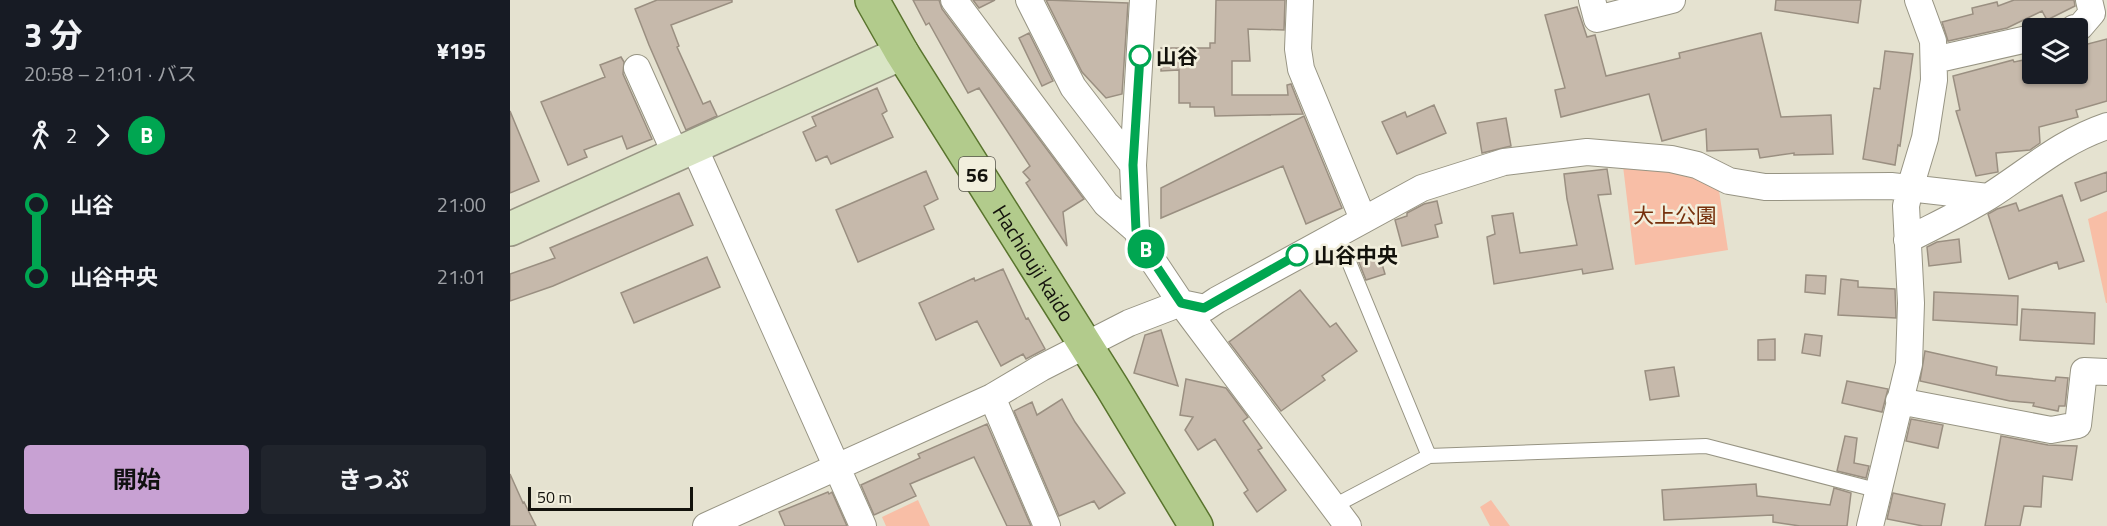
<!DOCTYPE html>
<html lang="ja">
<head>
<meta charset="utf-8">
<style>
	:root { --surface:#171b24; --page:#20242c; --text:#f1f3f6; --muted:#9ea1a6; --accent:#c8a1d3 }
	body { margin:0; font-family:"Titillium Web","Noto Sans JP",sans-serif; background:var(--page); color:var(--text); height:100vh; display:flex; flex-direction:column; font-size:22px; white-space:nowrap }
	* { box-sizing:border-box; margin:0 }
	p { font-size:20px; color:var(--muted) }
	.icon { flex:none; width:33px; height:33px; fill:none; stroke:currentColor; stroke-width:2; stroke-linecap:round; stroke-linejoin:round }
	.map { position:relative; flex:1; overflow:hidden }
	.details { display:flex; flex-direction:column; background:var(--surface); width:510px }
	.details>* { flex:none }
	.badge { padding:0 12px; border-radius:20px; font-size:21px; line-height:39px }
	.controls { position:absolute; left:1512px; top:18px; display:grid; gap:12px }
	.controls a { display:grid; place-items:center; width:66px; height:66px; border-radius:6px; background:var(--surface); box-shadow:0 2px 4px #0004; font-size:30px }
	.scale { position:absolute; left:18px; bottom:15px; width:165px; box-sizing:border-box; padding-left:6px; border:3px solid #13120c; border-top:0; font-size:16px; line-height:21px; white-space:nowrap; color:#13120c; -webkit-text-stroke:4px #f2efdd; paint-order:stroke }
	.map>.badge { position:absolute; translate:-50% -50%; box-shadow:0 0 0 3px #fff }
	.legs { display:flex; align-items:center; gap:9px; height:66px; padding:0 24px; font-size:20px }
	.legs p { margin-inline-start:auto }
	.summary { display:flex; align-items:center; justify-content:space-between; height:102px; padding:0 24px }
	h1 { font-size:33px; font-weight:700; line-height:45px }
	.action { display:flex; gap:12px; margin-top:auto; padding:12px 24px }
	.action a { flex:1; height:69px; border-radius:6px; background:var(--accent); color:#111; font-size:24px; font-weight:700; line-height:69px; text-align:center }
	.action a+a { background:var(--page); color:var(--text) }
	ul { padding:0 24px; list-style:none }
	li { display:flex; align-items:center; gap:21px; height:72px; font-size:22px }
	li i { display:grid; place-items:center; width:9px; height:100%; margin:0 8px; background:currentColor }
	li i::after { content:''; width:15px; height:15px; margin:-8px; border:4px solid; border-radius:50%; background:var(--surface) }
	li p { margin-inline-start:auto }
	li:first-child i { background:linear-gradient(#0000 50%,currentColor 0) }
	li:last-child i { background:linear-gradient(currentColor 50%,#0000 0) }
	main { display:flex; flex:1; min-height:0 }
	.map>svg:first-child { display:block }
</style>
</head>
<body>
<main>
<section class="details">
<div class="summary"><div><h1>3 分</h1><p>20:58 – 21:01 · バス</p></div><b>¥195</b></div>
<div class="legs"><svg class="icon" aria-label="walk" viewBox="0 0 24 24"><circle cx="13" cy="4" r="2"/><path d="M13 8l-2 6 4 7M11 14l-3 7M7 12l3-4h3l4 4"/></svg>2<svg class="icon" aria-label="forward" viewBox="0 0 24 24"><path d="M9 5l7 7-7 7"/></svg><b class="badge" style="background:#00a651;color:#fff">B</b></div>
<ul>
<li><i style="color:#00a651"></i><b>山谷</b><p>21:00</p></li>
<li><i style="color:#00a651"></i><b>山谷中央</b><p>21:01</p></li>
</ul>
<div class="action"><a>開始</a><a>きっぷ</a></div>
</section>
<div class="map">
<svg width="1597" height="526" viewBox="0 0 1597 526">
	<rect width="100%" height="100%" fill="#e5e2d0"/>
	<path fill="#f8bea6" d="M1113 166 1158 168 1208 184 1218 250 1125 265Z
		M1597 211V303H1596L1578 219Z
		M408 500 420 526H376L372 517Z
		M981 500 1000 526H980L970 507Z"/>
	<path fill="#c6b9ab" stroke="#9a8f81" stroke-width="1.5" d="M147 0H222V2L161 25 169 46 167 47 193 104 200 101 207 116 176 130 139 45 125 9Z
		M403 0H429L432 9 574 199 553 212 557 246 516 183 520 180 513 172 520 166 469 88 458 93 419 23 416 25Z
		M463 0H485L469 8Z
		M536 0 618 3 612 94 596 98 572 72Z
		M706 0H775L774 30 738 29 740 61H722V95H778L777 85 781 84 793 114 705 116 704 107H680V103H669V70L651 71V48H700V43H705Z
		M1266 0H1351L1348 23 1265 10Z
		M1504 0H1564L1565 6 1537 20 1532 11 1497 28 1438 41 1432 22 1463 14 1462 8 1487 2 1488 6Z
		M1067 7 1077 37 1085 35 1096 76 1170 58 1169 53 1251 33 1271 117 1321 115 1323 154 1284 155V153L1250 158 1248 149 1197 151 1196 129 1152 141 1139 94 1051 117 1045 90 1055 88 1035 15Z
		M519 33 543 81 532 86 509 38Z
		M1597 39V101L1566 110 1568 117 1529 127 1530 143 1520 150 1486 153 1488 172 1466 176 1446 111 1450 110 1443 76 1503 60 1504 62 1519 59 1522 74H1577L1570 46Z
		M1375 51 1403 54 1390 146 1388 145 1385 165 1353 159 1364 88 1370 89Z
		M111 57 114 62 113 74 142 139 117 149 112 136 74 150 77 157 58 165 31 102 95 77 90 65Z
		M367 88 377 111 372 114 383 137 321 164 317 156 306 161 293 132 306 126 302 117Z
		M924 105 936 133 887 154 872 122 895 112 897 117Z
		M0 111 29 181 0 193Z
		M794 116 832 208 796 224 773 166 651 218V188Z
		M996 118 1001 146 972 153 967 123Z
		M1097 169 1101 194 1088 195 1103 269 1073 274 1072 269 984 284 977 237 985 234 982 216 1003 213 1010 253 1067 245 1057 199 1054 174Z
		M416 171 428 199 414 206 424 229 348 262 326 210Z
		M1597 172V191L1571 201 1565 183Z
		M169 193 183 225 43 286 0 301V274L45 258 40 248Z
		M1552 195 1574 261 1549 269 1547 262 1499 279 1478 214 1487 209 1506 203 1509 211Z
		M927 201 932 223 925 225 928 237 892 246 885 220 897 216V213L914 204Z
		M1449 239 1451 262 1419 266 1417 247 1427 242Z
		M869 254 875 274 856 280 848 260Z
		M197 257 210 287 124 323 111 293Z
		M493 269 516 319 518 318 535 349 516 359 513 354 491 366 467 321 426 340 409 303 464 278 465 281Z
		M1296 275 1316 276 1315 294 1295 292Z
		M1331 279 1348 281V287L1385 289 1386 318 1328 315Z
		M790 290 820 327 826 323 847 351 812 376 815 380 771 411 719 342Z
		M1424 292 1508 296 1507 325 1423 320Z
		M1512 309 1585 313 1584 344 1510 340Z
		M651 330 668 386 624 373 635 335Z
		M1295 334 1312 336 1310 356 1292 353Z
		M1265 339V360H1248V340Z
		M1415 351 1487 367 1486 375 1545 381 1546 377 1558 378 1555 406H1549L1548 411 1523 406 1524 403 1500 401 1410 381Z
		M1164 367 1169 396 1140 400 1135 371Z
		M676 379 716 388 738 417 733 421 752 448 748 450 776 490 747 512 734 493 738 490 705 439 688 450 675 430 683 417 670 415Z
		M1337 381 1378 389 1372 412 1332 403Z
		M552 399 565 422 615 493 589 509 584 501 549 516 504 411 522 402 527 415Z
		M1401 419 1433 425 1428 448 1396 441Z
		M477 424 521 526H497L464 457 400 484 406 496 364 515 351 485 410 458 408 454Z
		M1335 436 1347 438 1344 463 1359 466 1356 478 1327 471Z
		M1491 436 1538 445 1567 446 1562 480 1533 476 1531 507 1514 506 1510 526H1475Z
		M0 474 13 503 14 502 26 526H0Z
		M1246 484 1247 496 1320 505 1324 488 1341 493 1337 526H1290L1263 522V515L1154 520 1152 490Z
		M318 492 319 494 322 492 337 526H275L269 512Z
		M1383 493 1435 504 1431 526H1413L1377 519Z"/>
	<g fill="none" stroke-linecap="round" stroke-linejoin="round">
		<g stroke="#979483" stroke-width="16">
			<path id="lane" d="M827 233 919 456
				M824 506 919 456 1196 446 1370 491"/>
		</g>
		<g stroke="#979483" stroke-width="28">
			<path id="street" d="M444 0 596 204 626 230 643 261 671 303 838 526
				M519 0 563 87 623 165
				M790 0 788 49 791 69 853 219
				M1082 0 1087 19 1162 0
				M1564 28 1570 27 1582 13 1579 0
				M1424 60 1522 38
				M127 68 166 155
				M184 147 353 526
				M626 230 623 165 633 0
				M1397 240C1424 226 1452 213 1478 197 1519 171 1550 142 1597 126
				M482 397 537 526
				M1389 401 1541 430 1568 425 1574 371 1597 372
				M196 526 482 397 531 368 619 323 671 303 695 308 707 300 912 188 994 162 1077 152 1161 159 1187 165 1219 181 1255 187 1381 186 1478 197
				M1360 526 1399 364 1401 303 1396 206 1400 188 1415 138 1424 80 1423 41 1408 0"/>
		</g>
		<g stroke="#979483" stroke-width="36">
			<path id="secondary" d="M0 229 392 53"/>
		</g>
		<g stroke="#59742d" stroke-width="36">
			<g id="primary">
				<path id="s1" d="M362 0 392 53 602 387 686 526"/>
			</g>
		</g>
		<use href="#lane" stroke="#fff" stroke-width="14"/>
		<use href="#street" stroke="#fff" stroke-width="26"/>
		<use href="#secondary" stroke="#d9e5c5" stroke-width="33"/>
		<use href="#primary" stroke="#b2cb8c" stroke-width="33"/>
	</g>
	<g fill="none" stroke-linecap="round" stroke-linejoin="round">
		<g stroke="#fff" stroke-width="14">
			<path id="line-1" d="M630 56 623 165 626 230 643 261 671 303 694 308 787 255"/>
		</g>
		<use href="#line-1" stroke="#00a651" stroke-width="9"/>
	</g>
	<g fill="#fff" stroke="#00a651" stroke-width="3">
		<circle cx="630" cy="56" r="10"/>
		<circle cx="787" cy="255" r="10"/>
	</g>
	<g text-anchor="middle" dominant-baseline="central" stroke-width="5" stroke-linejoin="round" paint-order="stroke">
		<rect fill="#f2efdd" stroke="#56544b" stroke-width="1.5" x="449" y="157" width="36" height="34" rx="4.5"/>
		<g font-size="20" font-weight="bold" fill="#13120c">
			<text x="467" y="174">56</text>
		</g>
		<g font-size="21" font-weight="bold" fill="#13120c" stroke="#f2efdd" text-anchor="start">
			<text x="646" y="56">山谷</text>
			<text x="804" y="255">山谷中央</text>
		</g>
		<g font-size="21" fill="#75300c" stroke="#f2efdd">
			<text x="1165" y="215">大上公園</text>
		</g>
		<g font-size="21" fill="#13120c" stroke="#f2efdd">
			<text stroke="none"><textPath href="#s1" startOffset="309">Hachiouji kaido</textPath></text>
		</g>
	</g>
</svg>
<div class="controls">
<a><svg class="icon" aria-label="layers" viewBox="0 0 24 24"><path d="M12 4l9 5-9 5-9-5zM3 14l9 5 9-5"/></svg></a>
</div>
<div class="scale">50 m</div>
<b class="badge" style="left:636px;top:249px;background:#00a651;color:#fff">B</b>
</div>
</main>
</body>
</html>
